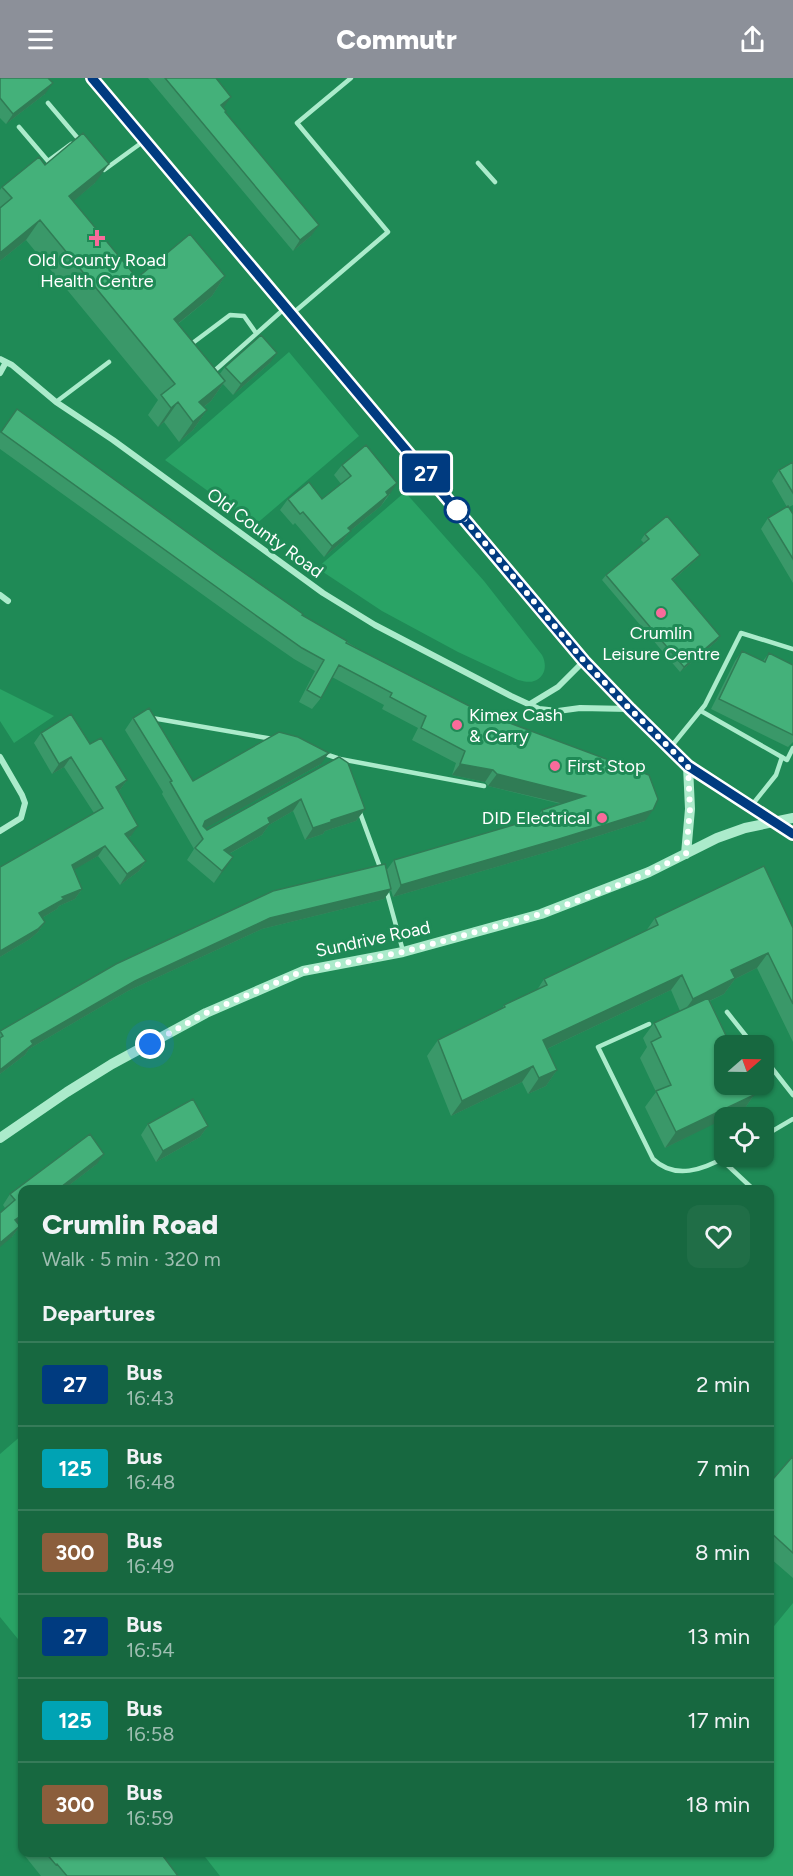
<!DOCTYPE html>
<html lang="en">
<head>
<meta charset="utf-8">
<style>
	:root { --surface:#176840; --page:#206e47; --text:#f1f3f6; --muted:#9ebeb1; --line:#367b59; --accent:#8c9099 }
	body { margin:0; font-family:Figtree,sans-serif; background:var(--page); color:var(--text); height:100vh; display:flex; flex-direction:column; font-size:22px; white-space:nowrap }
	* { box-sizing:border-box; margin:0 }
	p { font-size:20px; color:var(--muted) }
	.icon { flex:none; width:33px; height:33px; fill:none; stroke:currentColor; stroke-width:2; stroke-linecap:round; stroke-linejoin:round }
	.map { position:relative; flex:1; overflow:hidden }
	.details { position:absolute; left:18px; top:1107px; width:756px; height:672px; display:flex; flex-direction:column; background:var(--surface); border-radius:12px; box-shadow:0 2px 4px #0004 }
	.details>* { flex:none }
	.badge { padding:0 12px; border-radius:4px; font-size:21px; line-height:39px }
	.needle { width:39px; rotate:70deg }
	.fabs { position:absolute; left:714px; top:957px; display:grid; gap:12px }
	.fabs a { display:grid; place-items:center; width:60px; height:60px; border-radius:12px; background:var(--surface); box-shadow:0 2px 4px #0004; font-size:30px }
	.you { position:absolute; width:30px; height:30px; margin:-15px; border:4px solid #fff; border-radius:50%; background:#1a73e8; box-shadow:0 0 0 9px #1a73e833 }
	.map>.badge { position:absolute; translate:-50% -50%; box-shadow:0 0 0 3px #fff }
	h2 { padding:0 24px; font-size:22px; line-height:54px }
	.round { display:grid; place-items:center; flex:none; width:63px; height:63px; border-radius:12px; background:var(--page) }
	.summary { display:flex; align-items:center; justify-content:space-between; height:102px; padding:0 24px }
	h1 { font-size:28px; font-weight:800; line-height:45px }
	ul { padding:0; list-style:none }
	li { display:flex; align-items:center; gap:18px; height:84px; padding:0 24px; border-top:2px solid var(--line) }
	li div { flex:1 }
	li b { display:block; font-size:22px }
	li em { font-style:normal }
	li .badge { min-width:66px; font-weight:700; text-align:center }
	header { display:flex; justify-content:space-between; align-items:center; height:78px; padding:0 24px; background:var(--accent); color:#fff; font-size:27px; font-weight:800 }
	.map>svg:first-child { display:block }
</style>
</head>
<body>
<header><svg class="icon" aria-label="menu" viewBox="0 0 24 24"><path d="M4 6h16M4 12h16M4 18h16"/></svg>Commutr<svg class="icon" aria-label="share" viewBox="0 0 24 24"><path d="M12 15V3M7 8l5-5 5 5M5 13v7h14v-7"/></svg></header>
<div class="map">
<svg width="793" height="1798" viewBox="0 0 793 1798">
	<rect width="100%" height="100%" fill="#1f8a56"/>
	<path fill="#29a365" d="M289 274 359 358 255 447 165 382Z
		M405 414 484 503 542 577C547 586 546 599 534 603 529 605 523 603 518 602L458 574 382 533 317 490Z
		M0 611 54 638 14 665 0 643Z
		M22 1357V1566L0 1539V1376Z
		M793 1525V1798H220L202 1775 770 1774V1553Z"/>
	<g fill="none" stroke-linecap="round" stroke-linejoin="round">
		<path stroke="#abebcb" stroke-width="4.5" d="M48 25 81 64
			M19 49 48 83 71 66
			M478 85 495 104
			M101 89 104 92 144 63
			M292 236 388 154 297 45 351 0
			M190 267 230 237 244 238 256 255
			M212 295 284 231
			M56 324 109 284
			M701 633 787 682 793 670
			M152 640 273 661
			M670 670 705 627 741 555 793 571
			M322 675 340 681 484 708
			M752 727 776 697 782 679
			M359 732 381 792
			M386 811 403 873
			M727 934 754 968
			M649 946 598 969 653 1081C675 1102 703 1092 727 1078
			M764 980 793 1017
			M764 1058 793 1041
			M722 1082 754 1112"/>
		<path stroke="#abebcb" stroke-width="6" d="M0 281 12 287 56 324 113 362 323 515 375 547 511 618 539 631 558 633 580 630 629 631
			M0 295 6 284
			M0 517 8 523
			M530 626 558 609 584 583
			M0 679 22 717 25 725 21 740 0 753"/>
		<path stroke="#abebcb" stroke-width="10" d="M686 776 690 731 688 688
			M0 1060 67 1014 112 986 206 935 303 893 403 874 541 836 649 794 717 760 745 750 793 740"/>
		<path stroke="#d7f9e8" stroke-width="12" d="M92 0 584 583 630 631 688 688 793 756"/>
	</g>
	<path fill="#3a9869" d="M0 0 45 16 6 46 0 40Z
		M148 0H216L225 35 311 158 293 173Z
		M45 87 95 105 73 123 137 200 225 198 212 218 178 246 219 297 225 289 270 285 233 317 223 306 211 323 204 329 207 332 193 352 179 364 164 344 158 349 148 337 158 322 26 162 0 183V112L2 109Z
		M17 331 302 537 645 743 551 773 393 819 391 812 384 821 262 851 128 913 29 971 25 977 0 996V953L386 793 394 782 536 741 542 732 561 726 488 708 485 704 452 697 456 685 412 662 418 650 382 631 384 627 332 599 321 620 312 631 299 624 315 593 294 581 245 547 0 371V355Z
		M793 384V427L789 429 793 436V505L761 451 768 440 787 429 772 403 779 392Z
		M342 387 390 416 381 428 350 453 343 463 324 479 295 445 293 447 280 432 288 421H322L341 406 334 397Z
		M645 456 696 482 673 502 720 558 717 563 680 594 602 502 606 497 644 465 641 462Z
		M742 573 763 583 769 575 793 587V664L788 669 711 631 735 583Z
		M133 640 193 703 321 686 205 750 207 752 339 679 365 731 356 743 325 753 323 756 305 762 293 733 269 747 262 757 229 776 233 779 214 805 187 782 194 771 162 716 163 714 125 652Z
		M41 655 90 666 127 702 120 712 118 713 131 758 128 760 146 783 139 793 120 807 98 778 74 791 82 811 75 821 59 828 57 831 42 840 45 844 38 854 30 861 0 879V789L94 735 64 689 52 696 34 665Z
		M655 840 793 850V964L757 890 735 901 724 916 710 923 754 1017 743 1033 729 1040H724L665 1070 645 1029 656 1014 640 980 647 969 643 960 654 945 680 933 671 912 547 971 557 992 546 1008 528 1016 522 1004 451 1038 427 978 438 962 502 931 504 927 537 912 544 901 646 853Z
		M148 1046 208 1048 200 1059 156 1084 141 1057Z
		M97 1086 18 1146 20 1148 12 1159 5 1130 3 1127 10 1116Z
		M793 1378V1500L770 1480V1396L774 1400Z
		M28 1774H160L178 1798H41L25 1778Z"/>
	<path fill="#307c55" d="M53 5 45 16 6 46 13 36Z
		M231 19 224 29 221 27Z
		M109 86 95 105 56 138 69 118Z
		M40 142 26 162 0 183V175Z
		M319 147 311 158 293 173 300 162Z
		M225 198 212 218 160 260 174 241Z
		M277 275 270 285 233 317 241 306Z
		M225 303 211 323 190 340 199 324Z
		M178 324 164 344 158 349 171 330Z
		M207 332 193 352 179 364 193 344Z
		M397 405 390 416 378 425 386 414Z
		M388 417 381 428 350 453 343 463 324 479 332 468 348 450Z
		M700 477 696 482 668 506 672 501Z
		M720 558 717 563 680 594 684 589Z
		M329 675 321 686 199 754 205 743Z
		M71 679 64 689 52 696 59 686Z
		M460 686 493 692 485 704 452 697Z
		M497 696 585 718 577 729 488 708Z
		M127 702 120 712 109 719 116 709Z
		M301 721 293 733 269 747 262 757 216 783 224 772 268 740Z
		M365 731 356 743 325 753 323 756 305 762 313 750 331 742Z
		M653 732 645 743 551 773 393 819 401 807Z
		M138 748 131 758 118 766 125 756Z
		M105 768 98 778 65 797 72 787Z
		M233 779 225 791 214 805 222 793Z
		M146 783 139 793 120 807 127 796Z
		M82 811 75 821 59 828 57 831 32 846 39 835 62 819Z
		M391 811 384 821 262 851 128 913 29 971 25 977 0 996V992L31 963 135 903 270 840Z
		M45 844 38 854 30 861 0 879V873Z
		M768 875 757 890 735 901 724 916 682 936 693 921 731 892Z
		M682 897 671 912 532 978 543 962Z
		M533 988 522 1004 451 1038 462 1023Z
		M557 992 546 1008 528 1016 539 1000Z
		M754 1017 743 1033 729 1040H724V1041L665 1070 676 1054Z
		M208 1048 200 1059 156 1084 163 1073Z
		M104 1076 97 1086 63 1112H57Z
		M22 1137V1142L8 1153 15 1142Z
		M20 1148 12 1159 0 1169V1165Z"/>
	<path fill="#44b17a" stroke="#307c55" stroke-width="1.5" d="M0 0H48L53 5 13 36 0 20Z
		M165 0H216L231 19 221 27 226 33 225 34 319 147 300 162Z
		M83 55 109 86 69 118 137 200 190 156 225 198 174 241 225 303 199 324 207 332 193 344 178 324 171 330 161 317 175 306 40 142 0 175V130L12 120 2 109 39 79 45 87Z
		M261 257 277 275 241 306 225 289Z
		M17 331 220 478 303 536 302 537 347 563 346 565 483 635 649 697 658 721 653 732 559 761 401 807 394 782 544 738 542 732 585 718 497 696 493 692 460 686 465 673 421 650 426 638 390 619 392 615 339 587 321 620 307 612 324 582 302 570 254 536 1 354Z
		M366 367 397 405 386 414 388 417 348 450 351 453 332 468 303 434 300 436 288 421 309 404 322 421 351 398 342 387Z
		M793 384V415L779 392Z
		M788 428 793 436V481L768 440Z
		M667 438 700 477 672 501 720 558 684 589 606 497 649 461 645 456Z
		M742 573 765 584 769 575 793 587V657L719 621Z
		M149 630 193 703 279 654 298 659 329 675 205 743 203 748 207 752 339 679 348 685 365 731 331 742V744L313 750 301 721 268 740 270 745 224 772 233 779 222 793 195 770 203 761 170 704 172 703 133 640Z
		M71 636 90 666 101 660 127 702 116 709 138 748 125 756 146 783 127 796 105 768 72 787 82 811 62 819 64 821 39 835 45 844 38 851 0 873V789L103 730 71 679 59 686 41 655Z
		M385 786 391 811 270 840 135 903 31 963 33 966 0 992V960L3 958 0 953 116 886 273 813Z
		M764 788 793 850V926L768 875 731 892 735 900 693 921 682 897 543 962 557 992 539 1000 533 988 462 1023 438 962 505 929 504 927 547 907 544 901 658 847 655 840Z
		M708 920 731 968H724V1006H749L754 1017 676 1054 656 1013 671 1007 651 964 661 959 654 945Z
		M193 1021 208 1048 163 1073 148 1046Z
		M90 1056 104 1076 57 1112H22V1137L15 1142 20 1148 0 1165V1135L15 1122 10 1116Z
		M793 1378V1475L770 1454V1396L774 1400Z
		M45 1774H160L178 1798H67L57 1786 56 1787Z"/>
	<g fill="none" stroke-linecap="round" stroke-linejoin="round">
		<g stroke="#fff" stroke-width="14">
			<path id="line" d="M92 0 584 583 630 631 688 688 793 756"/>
		</g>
		<use href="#line" stroke="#003b80" stroke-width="9"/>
		<path stroke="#fff" stroke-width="6" stroke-dasharray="0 10.8" d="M150 966 206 935 303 893 403 874 541 836 609 811 649 794 686 776 690 731 688 688 630 631 584 583 452 426 457 432"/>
	</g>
	<g fill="#f96b9b" stroke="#1f8a56" stroke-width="2">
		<path d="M94 151h6v6h6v6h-6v6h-6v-6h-6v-6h6z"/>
		<circle cx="661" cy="535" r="6"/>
		<circle cx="457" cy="647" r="6"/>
		<circle cx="555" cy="688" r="6"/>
		<circle cx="602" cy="740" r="6"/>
	</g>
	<circle fill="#fff" stroke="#003b80" stroke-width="3" cx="457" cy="432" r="12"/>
	<g text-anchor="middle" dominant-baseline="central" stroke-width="6" stroke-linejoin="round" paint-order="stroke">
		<g font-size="18" fill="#fff" stroke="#1f8a56">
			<text x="97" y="182">Old County Road<tspan x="97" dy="21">Health Centre</tspan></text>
			<text x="661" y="555">Crumlin<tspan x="661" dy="21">Leisure Centre</tspan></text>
			<text x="469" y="637" text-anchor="start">Kimex Cash<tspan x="469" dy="21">&amp; Carry</tspan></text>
			<text x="567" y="688" text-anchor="start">First Stop</text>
			<text x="590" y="740" text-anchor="end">DID Electrical</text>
		</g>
		<g font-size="18" fill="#fff" stroke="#1f8a56">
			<text transform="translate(265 455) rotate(36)">Old County Road</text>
			<text transform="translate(373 861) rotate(-12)">Sundrive Road</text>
		</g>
	</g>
</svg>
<div class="fabs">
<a><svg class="needle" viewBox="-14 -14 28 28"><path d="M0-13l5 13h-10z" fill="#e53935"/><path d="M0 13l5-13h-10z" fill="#9ebeb1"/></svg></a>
<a><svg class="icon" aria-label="locate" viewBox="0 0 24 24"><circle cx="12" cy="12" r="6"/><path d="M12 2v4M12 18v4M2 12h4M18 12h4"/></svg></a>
</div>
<div class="you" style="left:150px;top:966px"></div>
<b class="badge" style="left:426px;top:395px;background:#003b80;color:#fff">27</b>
<section class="details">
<div class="summary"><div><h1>Crumlin Road</h1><p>Walk · 5 min · 320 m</p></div><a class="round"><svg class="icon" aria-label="heart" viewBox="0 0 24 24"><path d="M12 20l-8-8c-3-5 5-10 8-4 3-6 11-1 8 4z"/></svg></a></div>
<h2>Departures</h2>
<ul>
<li><span class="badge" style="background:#003b80;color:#fff">27</span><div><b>Bus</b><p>16:43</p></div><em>2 min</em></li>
<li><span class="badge" style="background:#00a3b4;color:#fff">125</span><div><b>Bus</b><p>16:48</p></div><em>7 min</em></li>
<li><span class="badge" style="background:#8b5e3c;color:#fff">300</span><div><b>Bus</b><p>16:49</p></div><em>8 min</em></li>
<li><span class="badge" style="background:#003b80;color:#fff">27</span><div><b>Bus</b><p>16:54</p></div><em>13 min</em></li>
<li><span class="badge" style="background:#00a3b4;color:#fff">125</span><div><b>Bus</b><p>16:58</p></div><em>17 min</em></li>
<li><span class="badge" style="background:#8b5e3c;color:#fff">300</span><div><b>Bus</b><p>16:59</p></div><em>18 min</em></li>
</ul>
</section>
</div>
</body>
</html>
